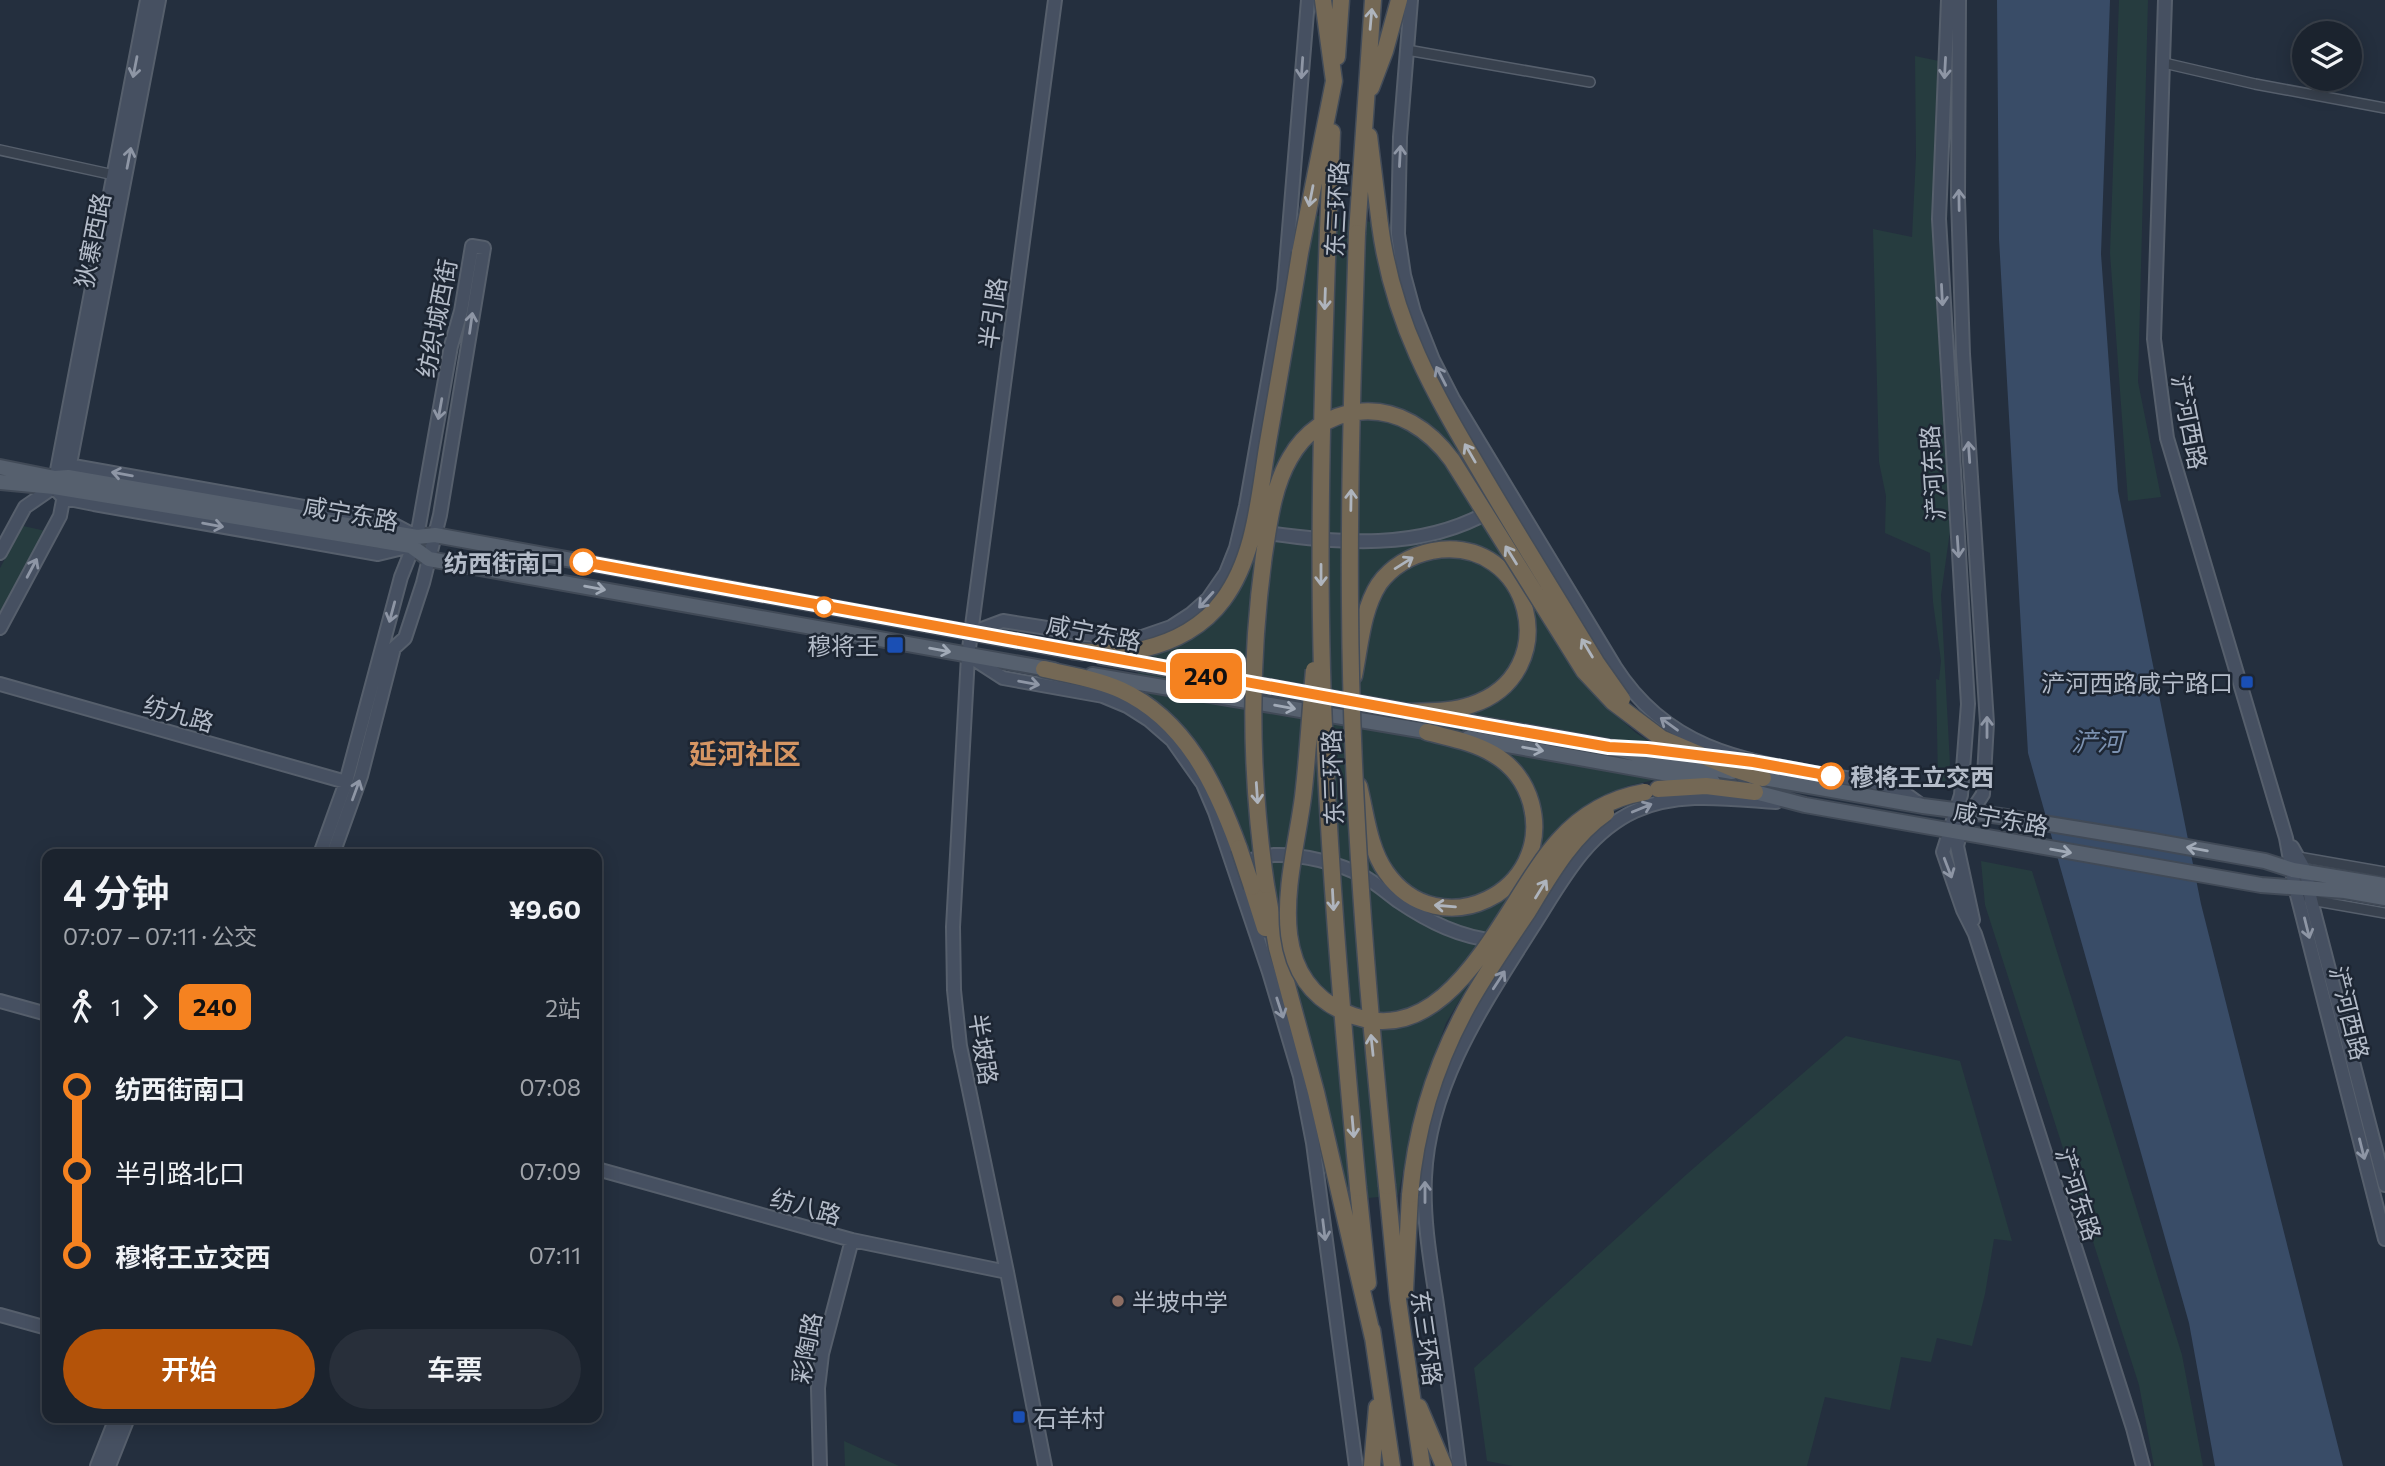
<!DOCTYPE html>
<html lang="zh">
<head>
<meta charset="utf-8">
<style>
	:root { --surface:#1b232e; --page:#282f3a; --text:#f1f3f6; --muted:#a0a4aa; --line:#39404a; --accent:#b45309 }
	body { margin:0; font-family:Commissioner,"Noto Sans SC",sans-serif; background:var(--page); color:var(--text); height:100vh; display:flex; flex-direction:column; font-size:26px; white-space:nowrap }
	* { box-sizing:border-box; margin:0 }
	p { font-size:23px; color:var(--muted) }
	.icon { flex:none; width:38px; height:38px; fill:none; stroke:currentColor; stroke-width:2; stroke-linecap:round; stroke-linejoin:round }
	.map { position:relative; flex:1; overflow:hidden }
	.sheet { position:absolute; left:42px; top:849px; width:560px; height:574px; display:flex; flex-direction:column; background:var(--surface); border-radius:14px; box-shadow:0 4px 18px #0003,0 0 0 2px var(--line) }
	.sheet>* { flex:none }
	.badge { padding:0 14px; border-radius:10px; font-size:24px; line-height:46px }
	.controls { position:absolute; left:2292px; top:21px; display:grid; gap:14px }
	.controls a { display:grid; place-items:center; width:70px; height:70px; border-radius:50%; background:var(--surface); box-shadow:0 4px 18px #0003,0 0 0 2px var(--line); font-size:35px }
	.map>.badge { position:absolute; translate:-50% -50%; box-shadow:0 0 0 4px #fff }
	.legs { display:flex; align-items:center; gap:10px; height:77px; padding:0 21px; font-size:23px }
	.legs p { margin-inline-start:auto }
	.headline { display:flex; align-items:center; justify-content:space-between; height:119px; padding:0 21px }
	h1 { font-size:38px; font-weight:600; line-height:52px }
	.action { display:flex; gap:14px; margin-top:auto; padding:14px 21px }
	.action a { flex:1; height:80px; border-radius:42px; background:var(--accent); color:#fff; font-size:28px; font-weight:600; line-height:80px; text-align:center }
	.action a+a { background:var(--page); color:var(--text) }
	ul { padding:0 21px; list-style:none }
	li { display:flex; align-items:center; gap:24px; height:84px; font-size:26px }
	li i { display:grid; place-items:center; width:10px; height:100%; margin:0 9px; background:currentColor }
	li i::after { content:''; width:18px; height:18px; margin:-9px; border:5px solid; border-radius:50%; background:var(--surface) }
	li p { margin-inline-start:auto }
	li:first-child i { background:linear-gradient(#0000 50%,currentColor 0) }
	li:last-child i { background:linear-gradient(currentColor 50%,#0000 0) }
	.map>svg:first-child { display:block }
</style>
</head>
<body>
<div class="map">
<svg width="2385" height="1466" viewBox="0 0 2385 1466">
	<rect width="100%" height="100%" fill="#242f3e"/>
	<path fill="#263c3f" d="M2119 0H2148L2138 382 2161 497 2128 501 2110 253Z
		M1915 56 1939 61 1935 118V211L1940 373 1950 531 1941 595 1950 764 1945 782 1938 780 1936 679 1939 680 1941 661 1933 602 1930 553 1885 533 1886 496 1879 462 1873 229 1912 237 1916 156Z
		M1312 215 1373 222 1387 295 1397 327 1426 392 1560 618 1573 667 1608 708 1636 733 1666 752 1659 779 1627 786 1586 806 1561 826 1526 868 1516 905 1446 1023 1417 1105 1398 1195 1348 1200 1335 1134 1315 1059 1228 807 1136 691 1140 655 1219 612Z
		M23 526 46 531 0 615V568Z
		M1981 861 2032 871 2182 1355 2203 1466H2154L2139 1385 1985 905Z
		M1846 1036 1960 1061 2012 1241 1994 1239 1985 1294 1972 1346 1937 1338 1931 1362 1901 1357 1890 1410 1825 1397 1807 1466H1513L1487 1461 1474 1368 1687 1174Z
		M844 1441 899 1466H845Z"/>
	<path fill="#394c67" d="M1997 0H2110L2101 254 2118 491 2201 904 2343 1466H2215L2189 1323 2028 753 1999 239Z"/>
	<g fill="none" stroke-linecap="round" stroke-linejoin="round">
		<g stroke="#565f6c" stroke-width="12">
			<path id="street" d="M1407 50 1590 82
				M2164 63 2255 84 2385 108
				M0 150 114 175
				M2296 861 2298 857 2385 872
				M2307 897 2311 900 2385 913"/>
		</g>
		<g stroke="#565f6c" stroke-width="16">
			<path id="secondary" d="M1411 0 1400 137 1398 234 1404 275 1414 312 1433 360 1453 399 1615 667C1667 748 1739 760 1826 775 1845 778 1877 781 1894 788 1904 791 1913 800 1921 805
				M1948 0 1939 219 1968 704 1961 795 1943 852 1963 910 1975 934 2133 1428 2143 1466
				M1959 0 1958 199 1963 354 1987 723 1983 794 1962 826 1957 846 1973 920
				M2165 0 2154 339 2167 438 2286 838 2295 887 2385 1239
				M62 464 389 522 410 533
				M54 486 147 0
				M59 493 64 498 94 504 378 554 407 547
				M1260 532C1339 543 1420 552 1492 510
				M0 553 25 507 54 487
				M0 628 60 516 159 0
				M971 633 1003 621 1117 639 1142 637 1171 627 1191 614 1208 599 1226 573 1236 548 1246 506 1284 290 1308 0
				M969 656 1003 678 1103 696 1127 706 1149 720 1172 740 1203 784 1215 812 1269 972 1300 1076 1313 1143 1356 1466
				M0 684 346 782
				M2292 847 2306 872 2311 900 2385 1185
				M320 854 346 782 401 577 417 537 451 346 461 311 472 246 484 248 440 515 423 583 405 638 394 648 361 776 333 854
				M1237 864C1249 861 1261 856 1274 855 1302 854 1338 863 1363 876 1376 883 1387 893 1398 901 1429 922 1461 938 1498 941
				M0 1001 47 1014
				M597 1169 852 1240 1007 1272
				M0 1315 47 1328
				M97 1466 116 1418
				M109 1466 128 1418
				M820 1466 818 1388 822 1354 852 1240
				M1045 1466 1007 1272 960 1046 954 990 953 927 968 656 1055 0
				M1459 1466C1452 1410 1444 1354 1436 1298 1430 1259 1423 1218 1425 1177 1429 1084 1484 1004 1532 928 1561 883 1585 834 1635 811 1679 791 1730 799 1776 802"/>
		</g>
		<g stroke="#414a57" stroke-width="18">
			<path id="primary" d="M0 467 55 478 68 477 417 537 435 535 1082 653
				M0 482 54 487 411 546 429 559 1054 670
				M1102 657 1609 747 1647 757 1732 772
				M1092 675 1437 733
				M1468 738 1713 782
				M1715 757 1753 762
				M1752 776 1923 806 2000 816 2153 841 2265 861 2293 870 2385 885
				M1747 790 1805 805 2261 885 2345 891 2385 898"/>
		</g>
		<g stroke="#434c59" stroke-width="19">
			<path id="highway" d="M1337 57 1341 0
				M1371 88 1385 51 1399 0
				M1369 136 1380 225
				M1328 230 1332 132
				M1357 233 1373 0
				M1300 253 1334 81 1323 0
				M1072 651 1110 653 1143 649
				M1044 669C1069 675 1097 679 1121 690 1186 720 1216 785 1239 848
				M1354 676C1360 647 1362 610 1379 584 1391 567 1411 555 1432 551 1532 533 1567 674 1471 705 1451 712 1429 711 1408 712
				M1661 738 1734 769 1763 778
				M1359 786C1366 814 1369 848 1386 872 1439 948 1555 892 1531 803 1525 782 1512 765 1493 754 1473 742 1449 738 1427 732
				M1658 789 1706 786 1755 792
				M1266 885 1277 948 1316 1092 1373 1338
				M1252 887 1265 928
				M1387 1186 1398 1300 1422 1466
				M1358 1188 1368 1283
				M1405 1290 1410 1195
				M1372 1330 1392 1466
				M1419 1407 1444 1466
				M1372 1466 1377 1407"/>
		</g>
		<use href="#street" stroke="#38414e" stroke-width="9"/>
		<use href="#secondary" stroke="#465061" stroke-width="12"/>
		<use href="#primary" stroke="#56606e" stroke-width="14"/>
		<use href="#highway" stroke="#746855" stroke-width="16"/>
		<g stroke="#434c59" stroke-width="19" stroke-linecap="butt">
			<path id="highway-bridge" d="M1380 225C1393 323 1433 391 1482 474 1519 537 1558 599 1596 662L1622 699
				M1328 230C1323 377 1318 523 1322 670 1327 843 1342 1016 1358 1188
				M1357 233C1353 357 1349 481 1350 604 1351 799 1367 993 1387 1186
				M1143 649C1174 642 1204 626 1223 600 1256 556 1259 494 1268 442 1279 379 1290 316 1300 253
				M1314 670C1310 713 1308 755 1303 797 1294 868 1258 973 1344 1012 1452 1061 1504 900 1559 840 1582 814 1611 798 1645 792
				M1239 848 1252 887
				M1266 885C1250 776 1249 665 1264 555 1269 523 1273 487 1290 458 1304 433 1328 415 1357 412 1397 407 1430 430 1452 460L1584 671 1613 702 1661 738
				M1410 1195C1416 1125 1437 1059 1472 998 1489 969 1508 941 1527 913 1549 877 1571 837 1606 813"/>
		</g>
		<use href="#highway-bridge" stroke="#746855" stroke-width="16"/>
	</g>
	<defs><path id="oneway-shaft" d="M-6 0H5M1.5-3L5.5 0L1.5 3" fill="none" stroke-width="1.6" stroke-linecap="round" stroke-linejoin="round" transform="scale(1.75)"/></defs>
	<g stroke="#aeb4bd">
		<use href="#oneway-shaft" transform="translate(1371 19) rotate(-85)"/>
		<use href="#oneway-shaft" transform="translate(1311 196) rotate(101)"/>
		<use href="#oneway-shaft" transform="translate(1325 299) rotate(92)"/>
		<use href="#oneway-shaft" transform="translate(1470 453) rotate(-120)"/>
		<use href="#oneway-shaft" transform="translate(1351 500) rotate(-89)"/>
		<use href="#oneway-shaft" transform="translate(1511 555) rotate(-122)"/>
		<use href="#oneway-shaft" transform="translate(1404 563) rotate(-32)"/>
		<use href="#oneway-shaft" transform="translate(1321 575) rotate(90)"/>
		<use href="#oneway-shaft" transform="translate(1587 648) rotate(-121)"/>
		<use href="#oneway-shaft" transform="translate(1257 793) rotate(86)"/>
		<use href="#oneway-shaft" transform="translate(1541 889) rotate(-58)"/>
		<use href="#oneway-shaft" transform="translate(1333 900) rotate(87)"/>
		<use href="#oneway-shaft" transform="translate(1445 906) rotate(-175)"/>
		<use href="#oneway-shaft" transform="translate(1372 1045) rotate(-96)"/>
		<use href="#oneway-shaft" transform="translate(1353 1127) rotate(85)"/>
	</g>
	<g stroke="#8e96a5">
		<use href="#oneway-shaft" transform="translate(135 67) rotate(101)"/>
		<use href="#oneway-shaft" transform="translate(1302 68) rotate(94)"/>
		<use href="#oneway-shaft" transform="translate(1945 68) rotate(93)"/>
		<use href="#oneway-shaft" transform="translate(1400 156) rotate(-87)"/>
		<use href="#oneway-shaft" transform="translate(129 158) rotate(-79)"/>
		<use href="#oneway-shaft" transform="translate(1959 200) rotate(-91)"/>
		<use href="#oneway-shaft" transform="translate(1942 295) rotate(87)"/>
		<use href="#oneway-shaft" transform="translate(471 323) rotate(-82)"/>
		<use href="#oneway-shaft" transform="translate(1441 376) rotate(-117)"/>
		<use href="#oneway-shaft" transform="translate(440 409) rotate(100)"/>
		<use href="#oneway-shaft" transform="translate(1969 452) rotate(-94)"/>
		<use href="#oneway-shaft" transform="translate(122 474) rotate(-170)"/>
		<use href="#oneway-shaft" transform="translate(213 525) rotate(10)"/>
		<use href="#oneway-shaft" transform="translate(1958 547) rotate(86)"/>
		<use href="#oneway-shaft" transform="translate(32 568) rotate(-62)"/>
		<use href="#oneway-shaft" transform="translate(1206 600) rotate(132)"/>
		<use href="#oneway-shaft" transform="translate(392 612) rotate(105)"/>
		<use href="#oneway-shaft" transform="translate(1029 683) rotate(10)"/>
		<use href="#oneway-shaft" transform="translate(1669 724) rotate(-144)"/>
		<use href="#oneway-shaft" transform="translate(1987 727) rotate(-90)"/>
		<use href="#oneway-shaft" transform="translate(356 790) rotate(-70)"/>
		<use href="#oneway-shaft" transform="translate(1642 808) rotate(-22)"/>
		<use href="#oneway-shaft" transform="translate(1948 868) rotate(69)"/>
		<use href="#oneway-shaft" transform="translate(2307 928) rotate(76)"/>
		<use href="#oneway-shaft" transform="translate(1499 980) rotate(-57)"/>
		<use href="#oneway-shaft" transform="translate(1280 1008) rotate(72)"/>
		<use href="#oneway-shaft" transform="translate(2362 1149) rotate(76)"/>
		<use href="#oneway-shaft" transform="translate(1425 1192) rotate(-90)"/>
		<use href="#oneway-shaft" transform="translate(1324 1230) rotate(83)"/>
	</g>
	<g stroke="#a1aab7">
		<use href="#oneway-shaft" transform="translate(595 588) rotate(10)"/>
		<use href="#oneway-shaft" transform="translate(940 650) rotate(10)"/>
		<use href="#oneway-shaft" transform="translate(1285 707) rotate(10)"/>
		<use href="#oneway-shaft" transform="translate(1533 749) rotate(10)"/>
		<use href="#oneway-shaft" transform="translate(2197 849) rotate(-170)"/>
		<use href="#oneway-shaft" transform="translate(2061 851) rotate(10)"/>
	</g>
	<g fill="none" stroke-linecap="round" stroke-linejoin="round">
		<g stroke="#fff" stroke-width="16">
			<path id="line-1" d="M583 562 1483 725 1609 747 1647 749 1753 762 1831 776"/>
		</g>
		<use href="#line-1" stroke="#f58220" stroke-width="10"/>
	</g>
	<g fill="#fff" stroke="#f58220" stroke-width="3.5">
		<circle cx="583" cy="562" r="12"/>
		<circle cx="824" cy="607" r="9"/>
		<circle cx="1831" cy="776" r="12"/>
	</g>
	<g fill="#1a4fb4" stroke="#1d2633" stroke-width="2.5">
		<rect x="886" y="636" width="18" height="18" rx="3.5"/>
		<rect x="2240" y="675" width="14" height="14" rx="3.5"/>
		<rect x="1012" y="1410" width="14" height="14" rx="3.5"/>
	</g>
	<circle fill="#8d6e63" stroke="#1d2633" stroke-width="2.5" cx="1118" cy="1301" r="7"/>
	<g text-anchor="middle" dominant-baseline="central" stroke-width="5" stroke-linejoin="round" paint-order="stroke">
		<g font-size="24" fill="#b4bcc9" stroke="#1d2633">
			<text transform="translate(1336 209) rotate(-87)">东三环路</text>
			<text transform="translate(92 240) rotate(-79)">狄寨西路</text>
			<text transform="translate(992 313) rotate(-82)">半引路</text>
			<text transform="translate(436 318) rotate(-79)">纺织城西街</text>
			<text transform="translate(2190 422) rotate(79)">浐河西路</text>
			<text transform="translate(1932 473) rotate(-94)">浐河东路</text>
			<text transform="translate(351 513) rotate(10)">咸宁东路</text>
			<text transform="translate(1094 632) rotate(11)">咸宁东路</text>
			<text transform="translate(179 713) rotate(16)">纺九路</text>
			<text transform="translate(1332 777) rotate(-92)">东三环路</text>
			<text transform="translate(2001 818) rotate(10)">咸宁东路</text>
			<text transform="translate(2350 1013) rotate(76)">浐河西路</text>
			<text transform="translate(984 1049) rotate(81)">半坡路</text>
			<text transform="translate(2079 1194) rotate(72)">浐河东路</text>
			<text transform="translate(806 1206) rotate(16)">纺八路</text>
			<text transform="translate(1427 1338) rotate(82)">东三环路</text>
			<text transform="translate(806 1348) rotate(-80)">彩陶路</text>
		</g>
		<g font-size="24" font-weight="bold" fill="#b4bcc9" stroke="#1d2633" text-anchor="end">
			<text x="564" y="562">纺西街南口</text>
			<text x="1850" y="776" text-anchor="start">穆将王立交西</text>
		</g>
		<g font-size="24" fill="#b4bcc9" stroke="#1d2633" text-anchor="end">
			<text x="879" y="645">穆将王</text>
			<text x="2233" y="682">浐河西路咸宁路口</text>
			<text x="1132" y="1301" text-anchor="start">半坡中学</text>
			<text x="1033" y="1417" text-anchor="start">石羊村</text>
		</g>
		<g font-size="26" font-style="italic" fill="#7c92b1" stroke="#1d2633">
			<text x="2097" y="740">浐河</text>
		</g>
		<g font-size="28" font-weight="bold" fill="#d59563" stroke="#1d2633">
			<text x="745" y="753">延河社区</text>
		</g>
	</g>
</svg>
<div class="controls">
<a><svg class="icon" aria-label="layers" viewBox="0 0 24 24"><path d="M12 4l9 5-9 5-9-5zM3 14l9 5 9-5"/></svg></a>
</div>
<b class="badge" style="left:1206px;top:676px;background:#f58220;color:#111">240</b>
<section class="sheet">
<div class="headline"><div><h1>4 分钟</h1><p>07:07 – 07:11 · 公交</p></div><b>¥9.60</b></div>
<div class="legs"><svg class="icon" aria-label="walk" viewBox="0 0 24 24"><circle cx="13" cy="4" r="2"/><path d="M13 8l-2 6 4 7M11 14l-3 7M7 12l3-4h3l4 4"/></svg>1<svg class="icon" aria-label="forward" viewBox="0 0 24 24"><path d="M9 5l7 7-7 7"/></svg><b class="badge" style="background:#f58220;color:#111">240</b><p>2站</p></div>
<ul>
<li><i style="color:#f58220"></i><b>纺西街南口</b><p>07:08</p></li>
<li><i style="color:#f58220"></i><span>半引路北口</span><p>07:09</p></li>
<li><i style="color:#f58220"></i><b>穆将王立交西</b><p>07:11</p></li>
</ul>
<div class="action"><a>开始</a><a>车票</a></div>
</section>
</div>
</body>
</html>
